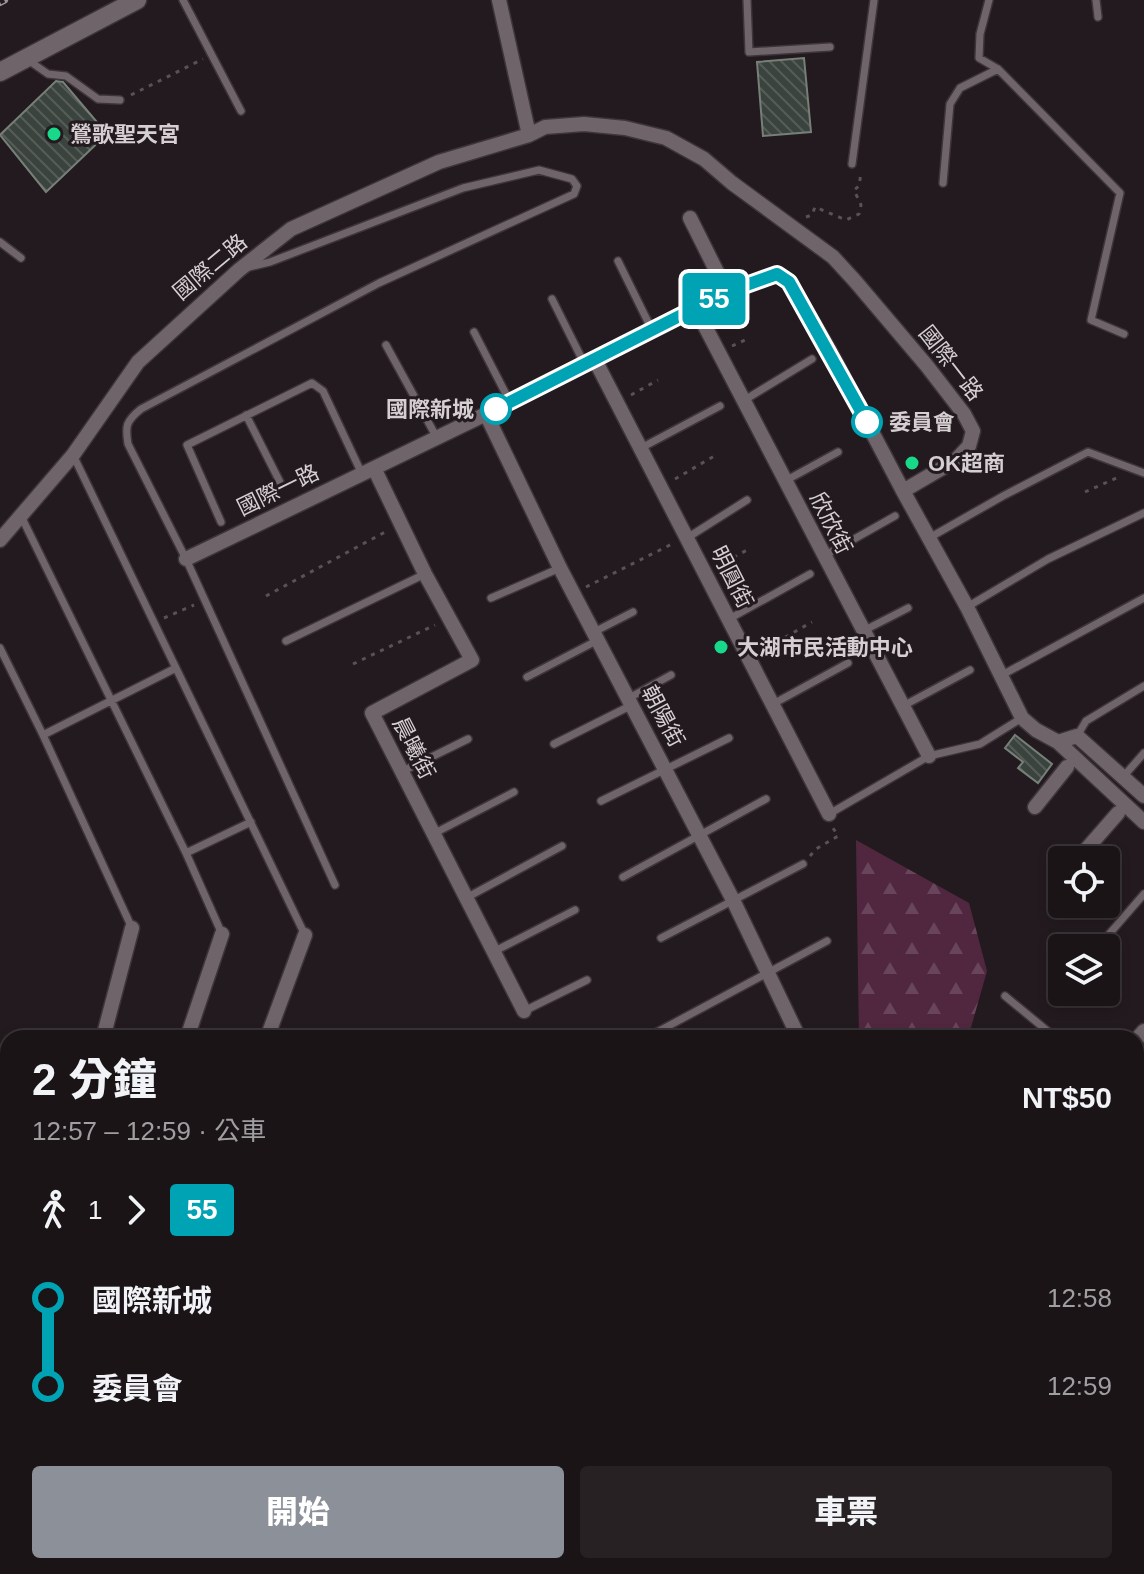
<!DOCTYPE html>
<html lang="zh-TW">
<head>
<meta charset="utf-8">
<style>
	:root { --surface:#1a1417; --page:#272124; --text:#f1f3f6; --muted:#9f9ea1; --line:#383336; --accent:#8c9099 }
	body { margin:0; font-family:Arial,"Noto Sans TC",sans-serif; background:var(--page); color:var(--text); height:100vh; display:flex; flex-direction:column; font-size:30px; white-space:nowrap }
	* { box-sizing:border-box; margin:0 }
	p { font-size:26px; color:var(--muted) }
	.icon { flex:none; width:44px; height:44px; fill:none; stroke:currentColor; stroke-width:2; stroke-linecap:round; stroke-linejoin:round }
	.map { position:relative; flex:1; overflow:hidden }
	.details { position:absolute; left:0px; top:1030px; width:1144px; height:544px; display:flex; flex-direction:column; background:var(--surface); border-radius:24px 24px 0 0; box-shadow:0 4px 12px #0003,0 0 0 2px var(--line) }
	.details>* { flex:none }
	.badge { padding:0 16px; border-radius:6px; font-size:28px; line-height:52px }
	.tools { position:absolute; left:1048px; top:846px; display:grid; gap:16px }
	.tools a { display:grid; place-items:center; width:72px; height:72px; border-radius:8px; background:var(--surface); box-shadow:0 4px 12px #0003,0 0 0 2px var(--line); font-size:40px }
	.map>.badge { position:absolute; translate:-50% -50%; box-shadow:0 0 0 4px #fff }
	.legs { display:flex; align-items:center; gap:12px; height:88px; padding:0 32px; font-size:26px }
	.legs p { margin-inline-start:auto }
	.summary { display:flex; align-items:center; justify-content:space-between; height:136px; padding:0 32px }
	h1 { font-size:44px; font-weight:800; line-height:60px }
	.button { display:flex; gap:16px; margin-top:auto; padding:16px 32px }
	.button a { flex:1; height:92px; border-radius:8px; background:var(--accent); color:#fff; font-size:32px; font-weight:800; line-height:92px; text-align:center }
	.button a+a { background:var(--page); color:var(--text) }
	ul { padding:0 32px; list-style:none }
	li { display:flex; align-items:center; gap:28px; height:88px; font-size:30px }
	li i { display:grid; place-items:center; width:12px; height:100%; margin:0 10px; background:currentColor }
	li i::after { content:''; width:20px; height:20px; margin:-10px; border:6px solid; border-radius:50%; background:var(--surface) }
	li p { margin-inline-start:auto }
	li:first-child i { background:linear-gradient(#0000 50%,currentColor 0) }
	li:last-child i { background:linear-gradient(currentColor 50%,#0000 0) }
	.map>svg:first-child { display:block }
</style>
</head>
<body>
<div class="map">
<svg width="1144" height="1574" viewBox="0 0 1144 1574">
	<defs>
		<pattern id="forest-firs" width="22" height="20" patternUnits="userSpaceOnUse" patternTransform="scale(2)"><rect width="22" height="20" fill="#50273f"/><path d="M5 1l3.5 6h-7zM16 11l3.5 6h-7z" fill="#68455a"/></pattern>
		<pattern id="building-back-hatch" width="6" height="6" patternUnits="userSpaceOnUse" patternTransform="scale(2)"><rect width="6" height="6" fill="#3a433d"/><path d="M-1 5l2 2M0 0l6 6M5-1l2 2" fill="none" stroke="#565d58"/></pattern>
	</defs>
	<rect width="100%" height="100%" fill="#231a1f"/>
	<path fill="url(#forest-firs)" d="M856 840 969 903 987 971 968 1038H859Z
		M1144 1062V1574H637L631 1566H1136V1072Z
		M0 1312 8 1315V1566H263L266 1572 272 1574H23L22 1571 16 1574H0Z
		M435 1566H582L584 1574H428Z"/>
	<path fill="url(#building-back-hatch)" stroke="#768079" stroke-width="2" d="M804 58 811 132 763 136 757 62Z
		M56 81 63 82 107 134 46 192 0 135Z
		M1015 735 1052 764 1038 783 1018 768 1023 762 1005 748Z"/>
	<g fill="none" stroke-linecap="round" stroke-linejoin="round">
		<g stroke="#3c3539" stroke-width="10">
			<path id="service" d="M183 0 241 111
				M747 0 749 52 830 47
				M989 0 980 34 979 58 998 69 1120 193 1091 320 1124 334
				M1096 0 1098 17
				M28 60 48 74 66 76 98 99 120 100
				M852 164 874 0
				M943 183 950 104 960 88 998 69
				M0 242 21 258
				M618 261 652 330
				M249 267 270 262 463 188 539 170 572 179 577 186 574 194 379 283 141 409C126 421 125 426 128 444L186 559 335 885
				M552 299 584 363
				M474 332 510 402
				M386 345 437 438
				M743 401 812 359
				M246 415 281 484
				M641 448 720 406
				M73 455 305 935
				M785 481 838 452
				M21 516 186 853 222 934
				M221 522 187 445 312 383 323 391 362 474
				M687 538 747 500
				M929 538 1003 496 1088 452 1144 473
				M824 556 895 516
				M491 598 560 568
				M967 607 1048 559 1144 513
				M729 619 810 574
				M863 631 908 608
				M594 632 633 612
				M286 641 425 574
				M0 648 43 735 132 928
				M1002 675 1144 598
				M527 677 598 640
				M629 698 671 675
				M773 704 848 663
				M903 706 970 670
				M43 735 176 668
				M1077 736 1086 721 1144 686
				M554 744 632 705
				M403 771 468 739
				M1123 777 1144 753
				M601 801 729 738
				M829 814 929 756 980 744 1022 718
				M433 834 514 792
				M186 853 251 822
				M623 877 766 799
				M466 898 562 846
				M661 938 803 864
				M1097 948 1144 894
				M493 952 575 910
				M1005 996 1056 1038
				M524 1011 587 980
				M646 1038 827 941"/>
		</g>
		<g stroke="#3c3539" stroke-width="17">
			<path id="minor" d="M499 0 529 135
				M690 218 727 292
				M696 309 929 756
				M595 360 829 814
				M486 414 560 568 733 900 799 1038
				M374 468 425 574 472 660 372 713 524 1011
				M903 491 967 607 1022 718 1036 730 1058 742 1077 736 1144 796
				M0 540 73 455 138 362 239 270 291 229 439 162 529 135 545 127 584 124 625 128 666 138 704 159 732 183 833 257 855 281 927 366 964 414 973 431 969 446 956 460 903 491 829 350 789 282 777 274 727 292 486 414 186 559
				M1058 742 1144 822
				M1035 807 1067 767
				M1077 860 1118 813
				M103 1038 132 928
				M187 1038 222 934
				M267 1038 305 935
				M1136 1040 1144 1031
				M0 1129 5 1111
				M0 1275 8 1278"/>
		</g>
		<g stroke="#3c3539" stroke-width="21">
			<path id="tertiary" d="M0 72 137 0"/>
		</g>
		<path stroke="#595155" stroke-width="3" stroke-dasharray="4 6" stroke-linecap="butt" d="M131 95 203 59
			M806 217 812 215 815 207 846 220 859 214 861 205 854 190 859 186 861 173
			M732 346 745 340
			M631 395 658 380
			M675 479 716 455
			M1085 492 1121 476
			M716 567 747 550
			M586 587 672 544
			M266 596 387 531
			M164 618 194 605
			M759 652 812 622
			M353 664 435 625
			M810 856 816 849 838 836 833 828
			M1072 940 1079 948
			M1046 1566 1047 1574
			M529 1574 532 1566"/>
		<use href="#service" stroke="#6f646a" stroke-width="7"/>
		<use href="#minor" stroke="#6f646a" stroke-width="14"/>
		<use href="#tertiary" stroke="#6f646a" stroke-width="18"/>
		<g stroke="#9a9397" stroke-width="8">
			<path id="rail" d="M0 2 4 0"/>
		</g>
		<use href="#rail" stroke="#231a1f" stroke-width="5" stroke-dasharray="15" stroke-linecap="butt"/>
	</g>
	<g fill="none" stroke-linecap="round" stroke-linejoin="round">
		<g stroke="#fff" stroke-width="18">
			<path id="line-1" d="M496 409 727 292 777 274 789 282 867 422"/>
		</g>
		<use href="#line-1" stroke="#00a3b4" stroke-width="12"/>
	</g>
	<g fill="#18d989" stroke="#231a1f" stroke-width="3">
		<circle cx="54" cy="134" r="8"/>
		<circle cx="912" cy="463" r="8"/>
		<circle cx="721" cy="647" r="8"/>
	</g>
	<g fill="#fff" stroke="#00a3b4" stroke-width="4">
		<circle cx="496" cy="409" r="14"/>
		<circle cx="867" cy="422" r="14"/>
	</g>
	<g text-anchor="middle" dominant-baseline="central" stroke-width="6" stroke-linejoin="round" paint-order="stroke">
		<g font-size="22" font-weight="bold" fill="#d5cfd2" stroke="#231a1f" text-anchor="start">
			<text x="70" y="134">鶯歌聖天宮</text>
			<text x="928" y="463">OK超商</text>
			<text x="737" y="647">大湖市民活動中心</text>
		</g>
		<g font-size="22" fill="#d5cfd2" stroke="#231a1f">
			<text transform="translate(210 267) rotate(-40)">國際二路</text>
			<text transform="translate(951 363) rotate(52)">國際一路</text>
			<text transform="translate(278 490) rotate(-26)">國際一路</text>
			<text transform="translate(831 523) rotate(63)">欣欣街</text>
			<text transform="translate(732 577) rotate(63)">明圓街</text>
			<text transform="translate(663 716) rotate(62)">朝陽街</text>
			<text transform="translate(414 748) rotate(63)">晨曦街</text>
		</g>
		<g font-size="22" font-weight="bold" fill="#d5cfd2" stroke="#231a1f" text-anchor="end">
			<text x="474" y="409">國際新城</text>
			<text x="889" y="422" text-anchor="start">委員會</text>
		</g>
	</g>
</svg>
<div class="tools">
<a><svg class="icon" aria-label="locate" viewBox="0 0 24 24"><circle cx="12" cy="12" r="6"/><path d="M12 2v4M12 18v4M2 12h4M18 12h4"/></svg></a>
<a><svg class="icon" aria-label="layers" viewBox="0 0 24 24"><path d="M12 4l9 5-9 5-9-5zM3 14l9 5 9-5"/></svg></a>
</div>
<b class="badge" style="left:714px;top:299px;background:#00a3b4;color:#fff">55</b>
<section class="details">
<div class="summary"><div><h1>2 分鐘</h1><p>12:57 – 12:59 · 公車</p></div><b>NT$50</b></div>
<div class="legs"><svg class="icon" aria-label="walk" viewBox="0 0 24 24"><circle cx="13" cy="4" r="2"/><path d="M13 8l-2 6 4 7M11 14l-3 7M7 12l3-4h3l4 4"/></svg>1<svg class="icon" aria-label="forward" viewBox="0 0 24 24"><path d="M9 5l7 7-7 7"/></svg><b class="badge" style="background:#00a3b4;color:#fff">55</b></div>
<ul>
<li><i style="color:#00a3b4"></i><b>國際新城</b><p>12:58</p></li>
<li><i style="color:#00a3b4"></i><b>委員會</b><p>12:59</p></li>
</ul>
<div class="button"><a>開始</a><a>車票</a></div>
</section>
</div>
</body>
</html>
